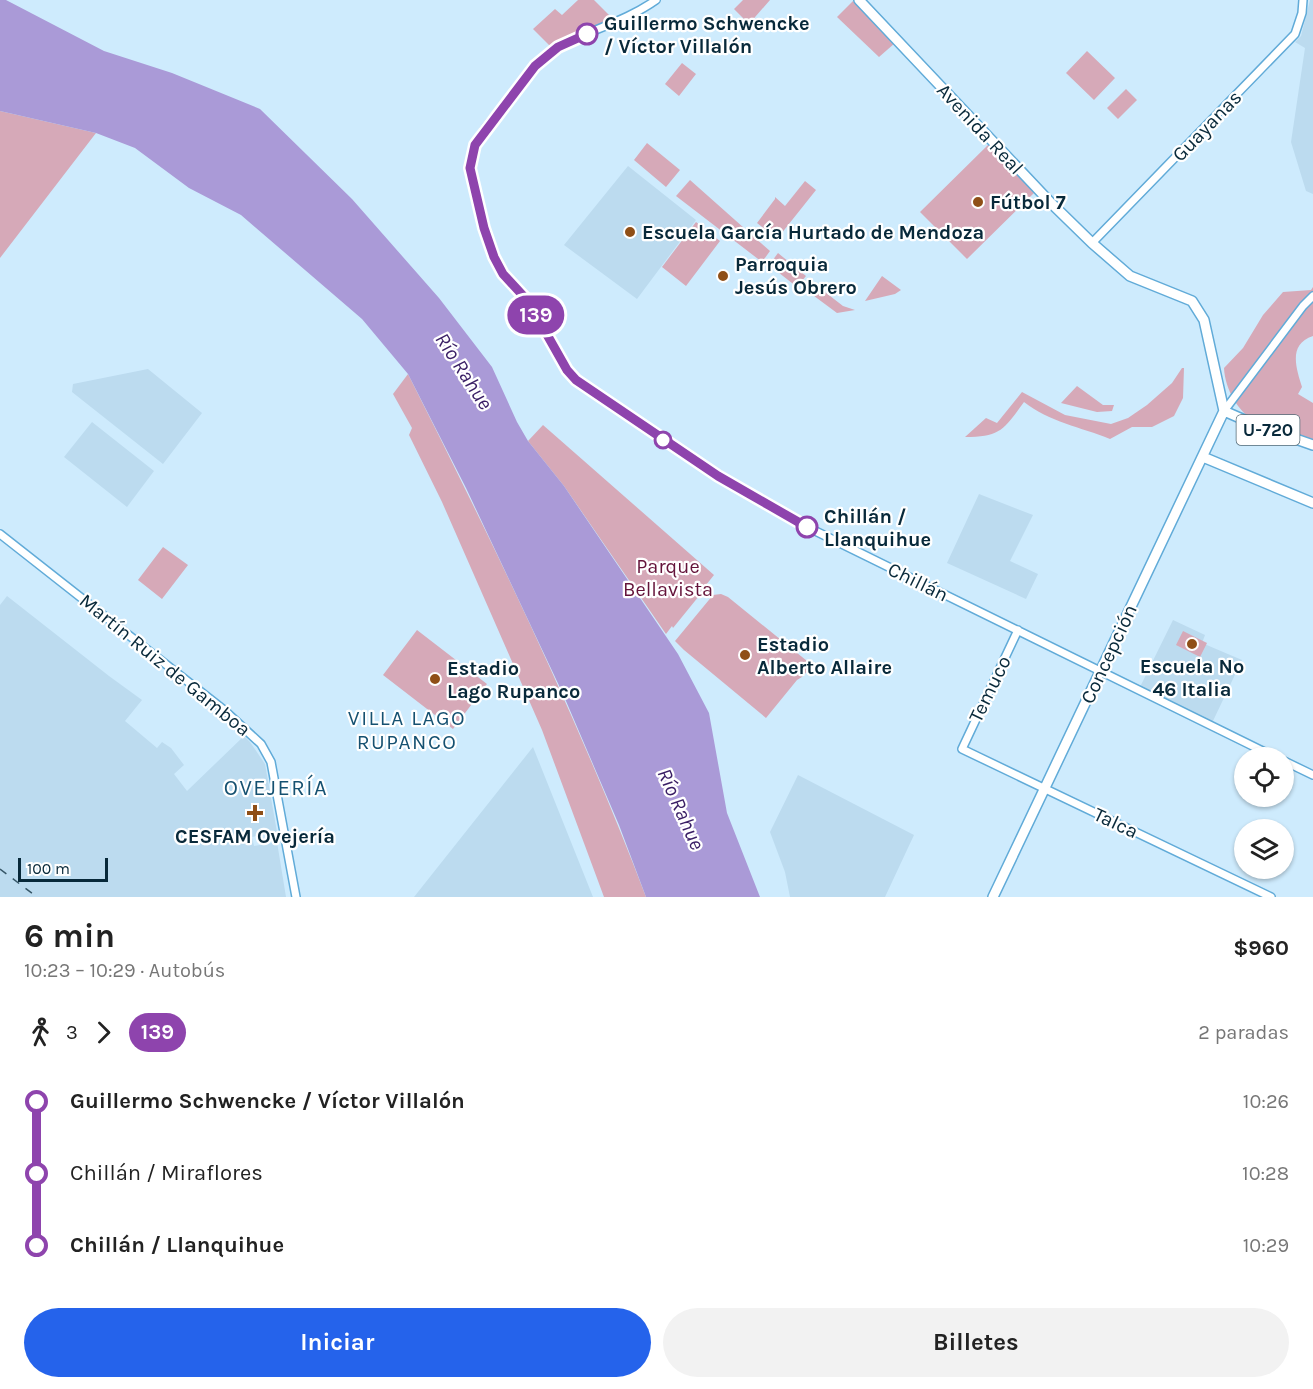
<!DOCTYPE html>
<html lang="es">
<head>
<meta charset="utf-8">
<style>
	:root { --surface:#fff; --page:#f2f2f2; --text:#222; --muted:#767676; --accent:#2563eb }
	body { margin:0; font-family:Karla,sans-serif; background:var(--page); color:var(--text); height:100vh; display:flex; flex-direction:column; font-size:22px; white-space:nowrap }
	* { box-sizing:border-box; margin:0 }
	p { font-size:20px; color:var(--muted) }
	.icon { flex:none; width:33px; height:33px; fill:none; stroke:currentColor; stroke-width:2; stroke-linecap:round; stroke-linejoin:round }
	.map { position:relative; height:897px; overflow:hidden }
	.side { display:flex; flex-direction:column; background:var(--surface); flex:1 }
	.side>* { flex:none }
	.badge { padding:0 12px; border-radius:20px; font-size:21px; line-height:39px }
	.fabs { position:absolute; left:1234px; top:747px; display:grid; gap:12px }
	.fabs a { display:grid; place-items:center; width:60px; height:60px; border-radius:50%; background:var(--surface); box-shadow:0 2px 4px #0004; font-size:30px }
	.scale { position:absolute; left:18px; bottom:15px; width:90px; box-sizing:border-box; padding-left:6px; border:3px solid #08293a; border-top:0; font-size:16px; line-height:21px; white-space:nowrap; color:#08293a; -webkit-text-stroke:4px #fff; paint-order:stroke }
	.map>.badge { position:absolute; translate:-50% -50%; box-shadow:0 0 0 3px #fff }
	.legs { display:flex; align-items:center; gap:9px; height:66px; padding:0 24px; font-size:20px }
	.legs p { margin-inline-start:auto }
	.summary { display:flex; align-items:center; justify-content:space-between; height:102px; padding:0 24px }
	h1 { font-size:33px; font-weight:700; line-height:45px }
	.primary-button { display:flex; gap:12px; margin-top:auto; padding:12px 24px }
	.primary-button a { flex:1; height:69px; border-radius:36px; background:var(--accent); color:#fff; font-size:24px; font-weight:700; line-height:69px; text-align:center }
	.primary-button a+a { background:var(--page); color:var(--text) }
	ul { padding:0 24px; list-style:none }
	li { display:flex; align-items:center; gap:21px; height:72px; font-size:22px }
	li i { display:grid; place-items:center; width:9px; height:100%; margin:0 8px; background:currentColor }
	li i::after { content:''; width:15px; height:15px; margin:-8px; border:4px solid; border-radius:50%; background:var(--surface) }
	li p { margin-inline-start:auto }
	li:first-child i { background:linear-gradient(#0000 50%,currentColor 0) }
	li:last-child i { background:linear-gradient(currentColor 50%,#0000 0) }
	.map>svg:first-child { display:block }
</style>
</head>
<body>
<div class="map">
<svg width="1313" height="897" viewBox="0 0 1313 897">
	<rect width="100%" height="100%" fill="#ceebfd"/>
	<path fill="#bcdbef" d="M1310 0H1313V194L1306 191 1291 142 1305 48 1295 42 1301 36Z
		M628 166 696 220 637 299 564 245Z
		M148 369 202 413 163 464 72 392 73 384Z
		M92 422 154 471 127 507 64 457Z
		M979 494 1033 515 1010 561 1038 574 1026 599 947 563Z
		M7 596 109 676 142 700 125 721 157 748 162 742 171 748 184 765 174 774 187 791 244 736 250 742 265 764 277 832 252 837 254 846 277 842 286 897H0V605Z
		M1173 620 1205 635 1202 643 1242 660 1212 723 1140 687Z
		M533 747 593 897H414Z
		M798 775 914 835 885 897H790L785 872 770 832Z"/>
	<path fill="#d6a9b8" d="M578 0H594L614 20 553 49 533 29 555 9 562 15Z
		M743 0H770L749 24 734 9Z
		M853 1 895 43 879 57 837 17Z
		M1087 51 1115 78 1094 100 1066 73Z
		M682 63 696 74 679 96 665 84Z
		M1126 89 1137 100 1118 119 1107 108Z
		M0 111 96 133 0 258Z
		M647 143 680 170 666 187 634 160Z
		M990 143 1036 191 967 259 920 212Z
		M690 180 770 251 762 262 676 196Z
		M805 181 816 190 777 239 757 223 775 199V197L785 206Z
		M696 222 720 241 686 286 662 267Z
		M778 253 806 276 797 287 769 265Z
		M882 276 901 290 895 294 865 301Z
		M812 282 843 306 855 310 837 313 806 290Z
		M1313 287V336C1288 344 1296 368 1302 387L1298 394 1313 403V440C1296 435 1273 431 1258 423 1238 413 1225 389 1224 368L1243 348 1263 315 1283 292 1311 290Z
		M1182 368H1184L1183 398 1174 416 1152 427H1132L1110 439C1081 427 1049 422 1024 402 1004 429 1001 437 965 437L986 418 997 423 1022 392 1065 415 1111 424 1128 418 1147 405 1172 383Z
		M408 374C494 545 578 718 646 897H604L542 730 442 502 409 435 412 428 393 394Z
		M1077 386 1103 405H1114L1112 411 1097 412 1061 403Z
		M543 425 714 575 698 595 699 596 673 628 672 626 666 634 564 486 528 441Z
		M163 547 188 565 162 599 138 580Z
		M721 594 728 597 807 661C809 671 806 675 797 680L766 718 684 650 675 641 713 595Z
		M417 630 487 684 453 729 383 675Z
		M1183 631 1207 643 1200 657 1176 645Z"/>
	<path fill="#aa9ad7" d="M0 0H6L104 51 172 73 260 109 352 199 439 298 492 367 517 422 528 441 564 486 678 654 709 713 727 813 760 897H646L619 825 563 694 466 488 408 374 362 319 241 215 189 188 135 148 96 133 0 111Z"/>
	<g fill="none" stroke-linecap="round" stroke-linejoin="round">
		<g stroke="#61abd8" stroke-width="10">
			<path id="minor" d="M656 0C635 15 610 24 586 34 577 38 566 41 557 48 538 62 523 82 508 101 495 116 478 134 472 153 465 176 489 250 501 271 509 283 520 291 528 302 546 327 556 356 576 380 647 429 718 476 793 520L1277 758
				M1092 243 1295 34 1302 13 1303 0
				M1224 411 1303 306 1313 296
				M0 534 224 710 261 744 271 762 296 897
				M1018 630 962 749 1271 897
				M1284 761 1313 775"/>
		</g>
		<g stroke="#61abd8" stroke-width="12">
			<path id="major" d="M859 0 1051 203 1092 243 1130 276 1192 301 1204 320 1224 411
				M1224 411 1256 425 1313 445
				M1203 457 1313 503
				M993 897 1224 411"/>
		</g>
		<use href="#minor" stroke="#fff" stroke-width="7"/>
		<use href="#major" stroke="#fff" stroke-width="9"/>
		<path stroke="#375768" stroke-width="1.5" stroke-dasharray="8 8" stroke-linecap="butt" d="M0 869 37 897"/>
	</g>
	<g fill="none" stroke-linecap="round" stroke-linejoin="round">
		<g stroke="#fff" stroke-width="14">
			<path id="line-1" d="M587 34 558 47 535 66 475 145 470 168 484 228 494 257 503 274 528 301 567 370 576 380 718 476 807 527"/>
		</g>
		<use href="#line-1" stroke="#8e44ad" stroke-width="9"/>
	</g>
	<g fill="#fff" stroke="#8e44ad" stroke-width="3">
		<circle cx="587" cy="34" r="10"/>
		<circle cx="663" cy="440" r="8"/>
		<circle cx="807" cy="527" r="10"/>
	</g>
	<g fill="#8f4f17" stroke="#fff" stroke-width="2">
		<circle cx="978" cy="202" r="6"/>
		<circle cx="630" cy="232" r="6"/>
		<circle cx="723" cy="276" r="6"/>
		<circle cx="1192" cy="644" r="6"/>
		<circle cx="745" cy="655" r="6"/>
		<circle cx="435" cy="679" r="6"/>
		<path d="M252 804h6v6h6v6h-6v6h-6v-6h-6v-6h6z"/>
	</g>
	<g text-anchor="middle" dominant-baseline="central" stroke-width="4.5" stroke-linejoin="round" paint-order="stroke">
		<rect fill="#fff" stroke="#526975" stroke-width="1.5" x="1236.5" y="415" width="63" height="30" rx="4.5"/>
		<g font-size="18" font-weight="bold" fill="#08293a">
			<text x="1268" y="430">U-720</text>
		</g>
		<g font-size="20" font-weight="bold" fill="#08293a" stroke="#fff" text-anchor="start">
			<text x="604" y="23">Guillermo Schwencke<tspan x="604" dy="23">/ Víctor Villalón</tspan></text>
			<text x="824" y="516">Chillán /<tspan x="824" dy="23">Llanquihue</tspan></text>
		</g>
		<g font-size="20" fill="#08293a" stroke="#fff">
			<text transform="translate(1207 126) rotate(-46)">Guayanas</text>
			<text transform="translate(980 129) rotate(47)">Avenida Real</text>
			<text transform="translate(918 582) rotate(26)">Chillán</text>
			<text transform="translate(1109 654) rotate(-65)">Concepción</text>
			<text transform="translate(165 665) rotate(39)">Martín Ruiz de Gamboa</text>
			<text transform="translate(990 689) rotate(-64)">Temuco</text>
			<text transform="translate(1116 823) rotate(25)">Talca</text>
		</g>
		<g font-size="20" font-weight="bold" fill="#08293a" stroke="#fff" text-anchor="start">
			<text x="990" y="202">Fútbol 7</text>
			<text x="642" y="232">Escuela García Hurtado de Mendoza</text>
			<text x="735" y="264">Parroquia<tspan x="735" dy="23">Jesús Obrero</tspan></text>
			<text x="757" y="644">Estadio<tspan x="757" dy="23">Alberto Allaire</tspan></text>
			<text x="1192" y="666" text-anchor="middle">Escuela Nº<tspan x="1192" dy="23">46 Italia</tspan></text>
			<text x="447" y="668">Estadio<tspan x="447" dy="23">Lago Rupanco</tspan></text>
			<text x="255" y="836" text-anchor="middle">CESFAM Ovejería</text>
		</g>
		<g font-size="20" fill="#64133a" stroke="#fff">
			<text x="668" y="566">Parque<tspan x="668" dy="23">Bellavista</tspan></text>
		</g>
		<g font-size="21" font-style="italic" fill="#391e65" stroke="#fff">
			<text transform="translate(464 371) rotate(57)">Río Rahue</text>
			<text transform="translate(681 809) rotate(66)">Río Rahue</text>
		</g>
		<g font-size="21" letter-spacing="1.5" fill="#155171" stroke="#fff">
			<text x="407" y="718">VILLA LAGO<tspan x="407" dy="24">RUPANCO</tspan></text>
		</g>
		<g font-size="22" letter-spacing="1.5" fill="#155171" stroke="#fff">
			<text x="276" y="788">OVEJERÍA</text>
		</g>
	</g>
</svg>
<div class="fabs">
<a><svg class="icon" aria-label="locate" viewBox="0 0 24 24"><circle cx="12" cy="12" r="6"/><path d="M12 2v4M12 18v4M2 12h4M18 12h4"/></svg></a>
<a><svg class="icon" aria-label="layers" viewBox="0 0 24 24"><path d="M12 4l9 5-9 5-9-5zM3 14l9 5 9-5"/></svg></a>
</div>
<div class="scale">100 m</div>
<b class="badge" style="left:536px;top:315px;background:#8e44ad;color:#fff">139</b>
</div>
<section class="side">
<div class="summary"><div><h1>6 min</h1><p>10:23 – 10:29 · Autobús</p></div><b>$960</b></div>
<div class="legs"><svg class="icon" aria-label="walk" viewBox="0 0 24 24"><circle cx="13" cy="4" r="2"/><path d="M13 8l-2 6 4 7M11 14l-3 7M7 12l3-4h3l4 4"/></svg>3<svg class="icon" aria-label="forward" viewBox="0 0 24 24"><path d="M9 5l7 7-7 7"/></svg><b class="badge" style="background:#8e44ad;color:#fff">139</b><p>2 paradas</p></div>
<ul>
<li><i style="color:#8e44ad"></i><b>Guillermo Schwencke / Víctor Villalón</b><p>10:26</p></li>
<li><i style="color:#8e44ad"></i><span>Chillán / Miraflores</span><p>10:28</p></li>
<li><i style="color:#8e44ad"></i><b>Chillán / Llanquihue</b><p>10:29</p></li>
</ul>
<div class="primary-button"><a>Iniciar</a><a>Billetes</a></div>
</section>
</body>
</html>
